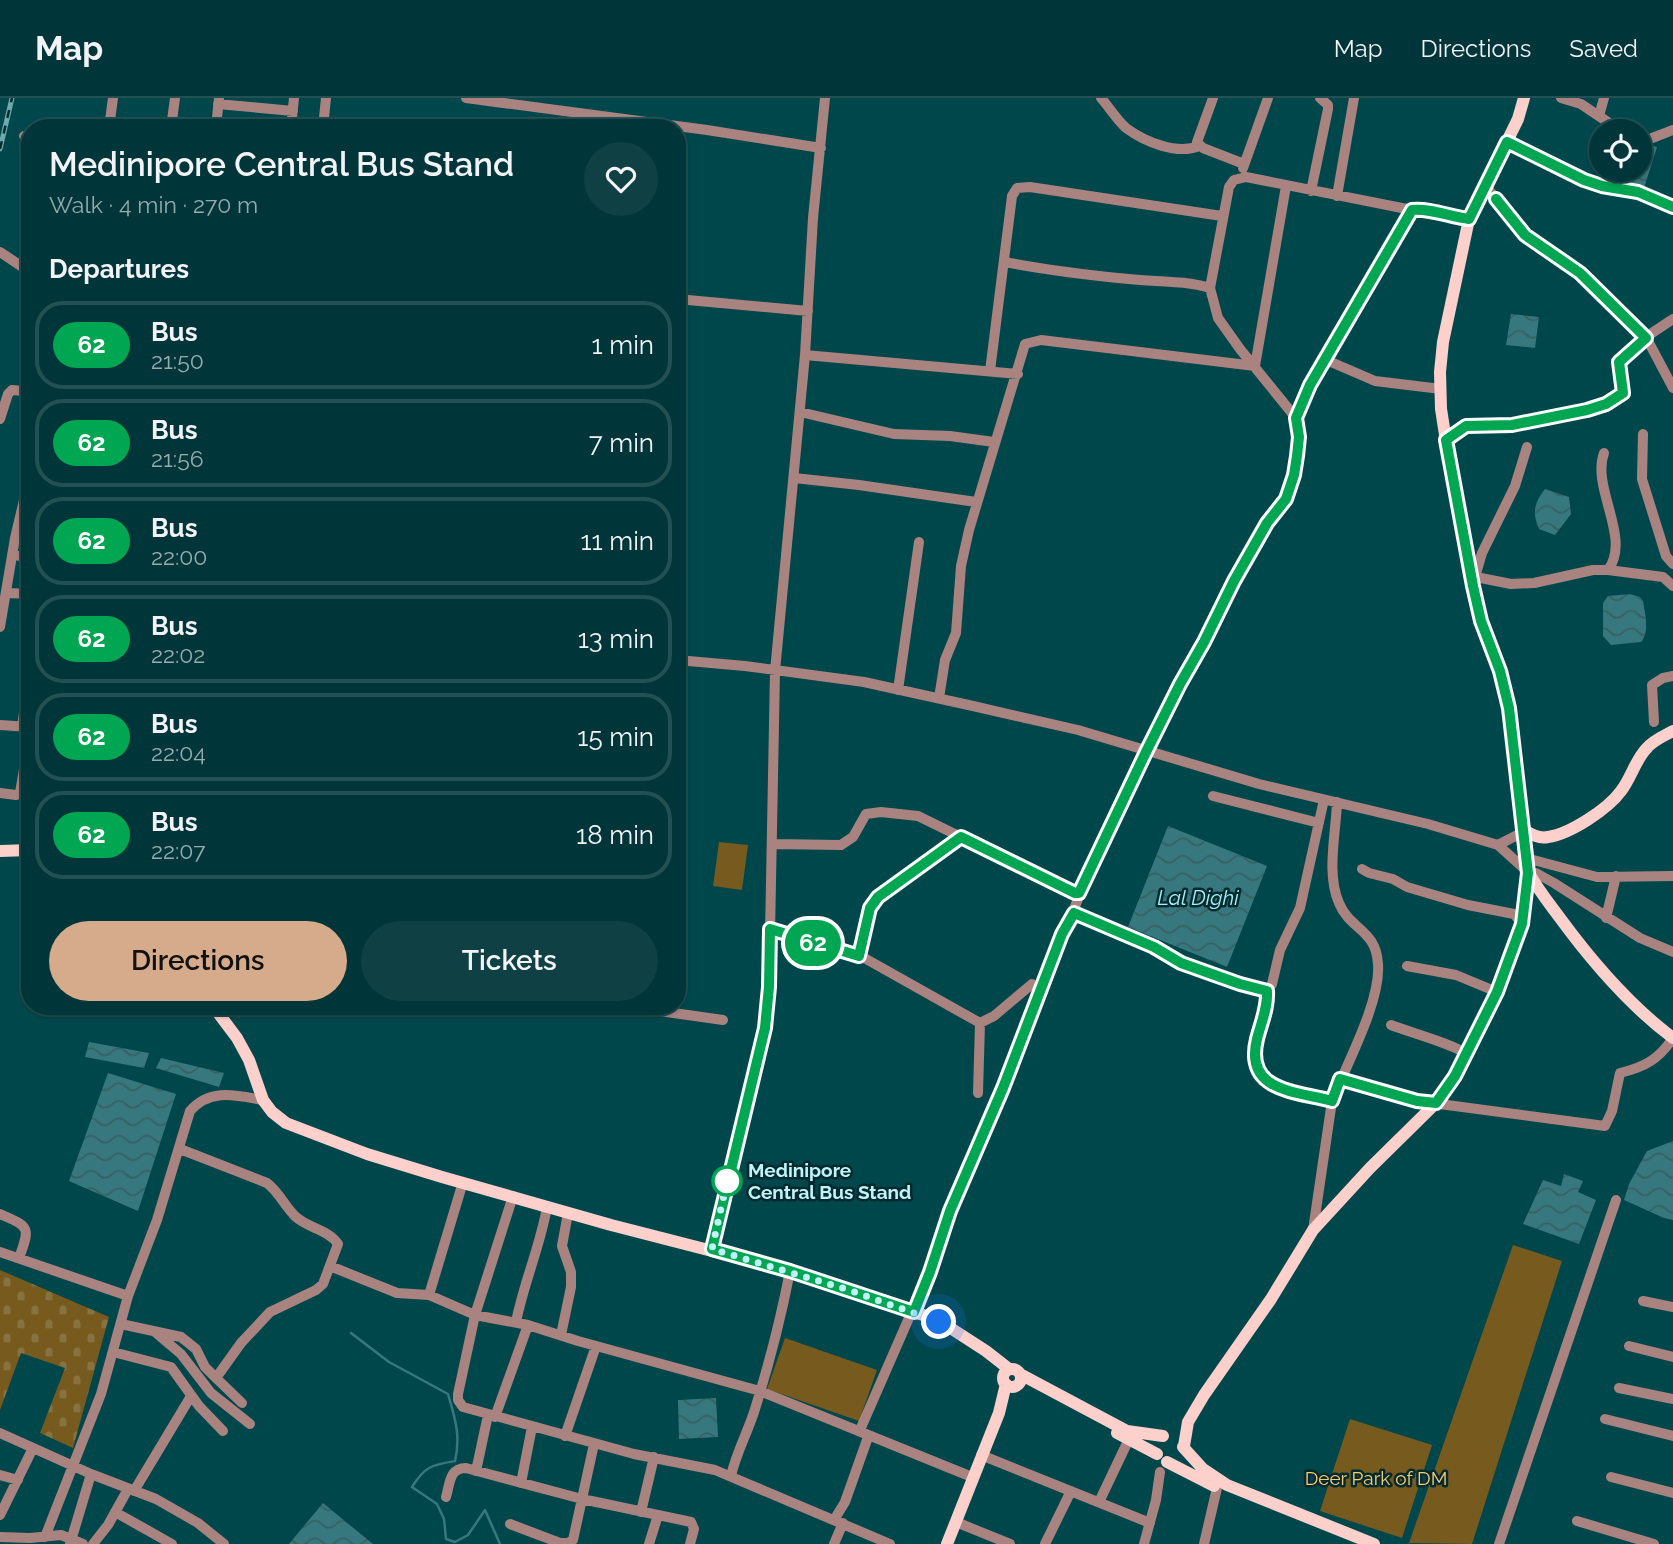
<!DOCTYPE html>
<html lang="en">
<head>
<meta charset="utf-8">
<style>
	:root { --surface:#003539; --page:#0e4044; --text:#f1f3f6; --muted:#95abae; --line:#225053; --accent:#d6ab8b }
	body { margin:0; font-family:Raleway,sans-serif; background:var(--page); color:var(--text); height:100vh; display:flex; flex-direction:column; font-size:26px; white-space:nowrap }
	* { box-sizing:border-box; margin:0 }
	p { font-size:23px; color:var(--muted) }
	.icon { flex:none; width:38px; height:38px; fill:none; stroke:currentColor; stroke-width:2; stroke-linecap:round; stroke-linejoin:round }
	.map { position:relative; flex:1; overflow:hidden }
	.details { position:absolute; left:21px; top:21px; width:665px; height:896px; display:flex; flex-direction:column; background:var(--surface); border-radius:28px; box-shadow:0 2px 5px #0004,0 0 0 2px var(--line) }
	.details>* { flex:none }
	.badge { padding:0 14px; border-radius:23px; font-size:24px; line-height:46px }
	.controls { position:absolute; left:1589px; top:21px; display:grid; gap:14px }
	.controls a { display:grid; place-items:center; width:63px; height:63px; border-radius:50%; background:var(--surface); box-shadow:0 2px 5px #0004,0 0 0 2px var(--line); font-size:35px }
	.you { position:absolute; width:35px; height:35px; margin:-18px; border:5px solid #fff; border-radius:50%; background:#1a73e8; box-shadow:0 0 0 10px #1a73e833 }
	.map>.badge { position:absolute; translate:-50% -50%; box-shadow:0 0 0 4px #fff }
	h2 { padding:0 28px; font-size:26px; line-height:63px }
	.round { display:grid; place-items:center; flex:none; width:74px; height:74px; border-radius:37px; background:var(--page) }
	.overview { display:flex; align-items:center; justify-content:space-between; height:119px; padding:0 28px }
	h1 { font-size:33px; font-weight:600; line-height:52px }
	.action { display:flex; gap:14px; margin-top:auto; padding:14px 28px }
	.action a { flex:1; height:80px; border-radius:42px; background:var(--accent); color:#111; font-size:28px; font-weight:600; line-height:80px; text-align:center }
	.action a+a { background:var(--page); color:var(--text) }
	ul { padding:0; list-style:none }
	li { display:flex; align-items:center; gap:21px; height:88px; margin:0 14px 10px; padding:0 14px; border:4px solid var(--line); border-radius:28px }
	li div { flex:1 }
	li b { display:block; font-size:26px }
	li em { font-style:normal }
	li .badge { min-width:77px; font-weight:700; text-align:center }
	header { display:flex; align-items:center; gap:42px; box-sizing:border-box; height:98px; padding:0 35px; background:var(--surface); border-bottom:2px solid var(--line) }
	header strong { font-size:33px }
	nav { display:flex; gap:38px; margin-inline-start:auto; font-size:24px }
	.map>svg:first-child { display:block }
</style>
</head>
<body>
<header>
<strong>Map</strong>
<nav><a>Map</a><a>Directions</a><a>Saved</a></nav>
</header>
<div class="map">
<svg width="1673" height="1446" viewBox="0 0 1673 1446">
	<defs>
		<pattern id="cemetery-stones" width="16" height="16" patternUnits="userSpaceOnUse" patternTransform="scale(1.75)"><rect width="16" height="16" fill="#765a1e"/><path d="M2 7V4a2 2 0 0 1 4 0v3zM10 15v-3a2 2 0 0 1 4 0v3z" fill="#88723f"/></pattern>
		<pattern id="water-waves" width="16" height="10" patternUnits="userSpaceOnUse" patternTransform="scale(1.75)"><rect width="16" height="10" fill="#36787e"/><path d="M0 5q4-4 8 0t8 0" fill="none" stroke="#386064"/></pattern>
	</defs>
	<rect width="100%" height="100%" fill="#00474c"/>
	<path fill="url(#cemetery-stones)" d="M0 1172 109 1219 73 1350 40 1335 65 1270 21 1255 0 1312Z"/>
	<path fill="#765a1e" d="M719 744 748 747 742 792 713 788Z
		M1513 1147 1562 1163 1472 1446 1409 1445Z
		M785 1240 877 1272 859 1323 767 1291Z
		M1350 1321 1432 1347 1402 1440 1320 1413Z"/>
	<path fill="url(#water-waves)" d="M1640 44 1657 49 1644 90 1595 74 1601 49V72H1640Z
		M1511 216 1539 219 1535 250 1506 247Z
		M1545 391 1569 399 1571 416 1555 437 1539 431C1532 415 1534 405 1545 391Z
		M1630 496 1640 499 1643 503C1645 516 1650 533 1641 544L1611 547 1603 538V505L1608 498Z
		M1168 728 1267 768 1227 869 1128 829Z
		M89 944 149 955 144 970 85 959Z
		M161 960 224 975 219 989 156 970Z
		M108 975 176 996 138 1113 69 1083Z
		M1673 1043V1122L1664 1120 1624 1102 1629 1086 1647 1053Z
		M1564 1076 1583 1083 1578 1094 1596 1102 1579 1146 1523 1126 1543 1082 1561 1088Z
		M716 1300 718 1339 679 1341 678 1302Z
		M323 1405 373 1446H289Z"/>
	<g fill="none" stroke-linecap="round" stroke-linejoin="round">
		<path stroke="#36787e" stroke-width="2.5" d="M351 1235 389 1264 448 1296C455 1320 461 1338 455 1363 432 1367 425 1368 412 1389L437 1406 444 1421 446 1441 455 1444 468 1437 485 1412 500 1446"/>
		<path stroke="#a98380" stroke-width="10" d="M466 0 707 32 821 50
			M1101 0C1109 9 1117 22 1126 30 1145 44 1177 57 1199 48
			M1213 0 1197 44 1203 50 1244 66
			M1561 0 1581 6 1621 33
			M218 6 293 13
			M1599 18 1604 0
			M109 30 113 0
			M171 30 175 0
			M216 30 219 0
			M291 30 294 0
			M323 30 326 0
			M24 38 30 39
			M1640 41 1647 42 1673 32
			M1507 44 1584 82 1603 88 1638 94 1673 109
			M1243 70 1268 0
			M1485 87 1525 137 1580 175 1646 239 1673 290
			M1311 93 1328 11V7L1320 0
			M1337 98 1354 0
			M0 154 30 174
			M1005 164C1046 172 1088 177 1129 181 1156 184 1184 182 1210 190
			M677 201 808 213
			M805 257 1018 276
			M1324 261 1375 283 1441 291
			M1255 268 1286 88
			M990 273 1012 98 1017 90 1030 89 1222 118
			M800 314 894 336 950 338 994 344
			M1296 320 1240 251 1218 220 1210 190 1229 89 1234 82 1246 79 1412 112
			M0 321 8 296 12 292 23 293 30 297
			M1643 336 1642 381 1666 458 1673 466
			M1446 343 1466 328 1512 327 1587 312 1606 306 1623 295 1619 264 1646 239 1673 221
			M1604 355C1591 390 1632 440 1608 472
			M794 380 859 387 976 404
			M13 457 30 459
			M1471 478 1511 486 1534 485 1593 472H1608L1663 479 1673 488
			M1475 479 1482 455 1515 388 1527 349
			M7 495 30 496
			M0 529 15 440 30 377
			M677 562 745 568 864 584 973 608 1078 632 1259 686 1428 726 1498 747 1529 775H1536L1554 785 1640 840 1673 854
			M898 592 919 444
			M939 600 945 562 956 535 961 468 969 432 1025 246 1041 242 1255 268
			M1654 624 1652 587 1663 580 1673 578
			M0 627 29 629
			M22 629 30 570
			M0 695 16 697 20 695 30 635
			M1213 698 1319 725
			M772 746 841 747 853 739 866 716 881 714 918 718 1075 795H1079
			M1498 747 1523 734
			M1526 760 1597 779 1673 778
			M1362 771 1369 775 1393 781 1407 789 1468 807 1514 816 1522 826
			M1074 815 1154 849 1181 865 1240 886 1267 893 1272 886 1280 852 1300 810 1323 706
			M1606 820 1616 778
			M770 831 859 857 870 810 878 799 961 739
			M859 857 980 925 994 918 1032 886
			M1407 868 1456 877 1497 894
			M1267 893C1268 910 1261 925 1257 941 1244 994 1296 993 1332 1003L1313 1132
			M624 908 723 922
			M1391 927C1406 933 1456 947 1464 955
			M1340 981 1417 1003 1605 1028 1612 1013 1620 975C1645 969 1659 961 1673 940
			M978 995 980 925
			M1332 1003C1346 967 1381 904 1378 866 1376 831 1350 832 1339 805 1326 776 1336 735 1337 704
			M180 1051 267 1085C280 1095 285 1109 296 1119 308 1130 329 1132 338 1146L323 1186 316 1192 270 1214 241 1245 216 1280
			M513 1098 475 1217 458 1296V1302L463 1309 634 1356 715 1372 890 1446
			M0 1116C29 1129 31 1128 19 1160
			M712 1151 765 930 769 889 775 573 805 257 813 120 825 0
			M0 1154 128 1198
			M330 1168 397 1195 429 1197 475 1217 528 1227 578 1243 760 1293 972 1379
			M429 1197 463 1084
			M1643 1203 1673 1209
			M914 1214 930 1174 950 1113 1003 990 1062 836C1076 812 1083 785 1094 759L1234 483 1267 425 1286 401 1294 378 1299 339 1296 320 1309 287 1412 112C1430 110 1451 119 1469 121
			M516 1224C524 1184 540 1149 547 1109
			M121 1226 181 1239 196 1251 205 1269 216 1280 242 1305
			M155 1234 181 1256 211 1295 250 1326
			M561 1237 571 1189V1174L562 1148 568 1115
			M1629 1248 1673 1259
			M113 1254 171 1269 199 1308 223 1333
			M1619 1290 1673 1301
			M495 1319 528 1227
			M1605 1321 1673 1338
			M860 1332 912 1213
			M0 1335 91 1376 156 1401 198 1425 224 1446
			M565 1338 596 1248
			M981 1357 1150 1425
			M476 1373 488 1317
			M0 1377 18 1382
			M731 1378C736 1355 748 1334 755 1311 769 1266 781 1220 790 1173
			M1611 1379 1673 1395
			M521 1385 532 1329
			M134 1393 191 1298
			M446 1399C450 1386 449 1370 466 1370L582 1401 691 1424 694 1431 690 1446
			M1099 1404 1129 1341
			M115 1414 172 1446
			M641 1414 654 1359
			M0 1417 33 1350
			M834 1422 845 1404 868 1339
			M1577 1423 1654 1446
			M956 1424 1010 1446
			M510 1426 560 1445H568L573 1442 594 1346
			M0 1439 30 1440 61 1437 83 1446
			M45 1439 101 1296 128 1198 157 1122 190 1013C210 990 235 997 263 1002
			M70 1446 91 1376
			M93 1446 108 1427 128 1391
			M649 1446 658 1417
			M834 1446 843 1425
			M1045 1446 1071 1393
			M1144 1446 1156 1402 1160 1374
			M1204 1446 1217 1390
			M1499 1446 1616 1102"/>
		<path stroke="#fed0cc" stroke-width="12" d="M1523 731C1531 736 1538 741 1548 739 1570 736 1608 711 1621 693 1631 680 1635 663 1646 651 1653 642 1664 638 1673 633
			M0 753 30 752
			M1529 775C1538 792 1549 805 1560 820 1593 865 1629 907 1673 940
			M213 908 237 940 249 962 263 1002 272 1014 286 1025 367 1056 442 1079 611 1127 790 1173 923 1217 952 1231 986 1253 1009 1271
			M1003 1280a9 9 0 1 1 18 0a9 9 0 1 1-18 0Z
			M1020 1276 1127 1333 1163 1338
			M1117 1335 1157 1356
			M1184 1348 1188 1324 1204 1297 1271 1201 1313 1132 1370 1070 1436 1005 1455 978 1497 894 1522 826 1529 775 1509 610 1500 573 1481 523 1473 488 1446 343 1441 311 1440 274 1443 244 1469 121 1518 21 1524 0
			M1183 1349 1203 1371 1227 1387 1374 1446
			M1167 1364 1214 1388
			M947 1446 999 1315 1006 1286"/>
		<g stroke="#6da9ae" stroke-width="5">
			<path id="rail" d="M0 51 12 0"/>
		</g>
		<use href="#rail" stroke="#032a2e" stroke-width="2.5" stroke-dasharray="8" stroke-linecap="butt"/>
	</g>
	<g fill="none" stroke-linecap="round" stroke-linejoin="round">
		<g stroke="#fff" stroke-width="16">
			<path id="line" d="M1496 101 1525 137 1580 175 1646 240 1619 264 1623 295 1606 306 1587 312 1512 327 1466 328 1446 342 1473 488 1481 523 1500 573 1509 610 1528 775 1522 826 1497 894 1455 978 1436 1005 1417 1003 1340 981 1332 1003C1296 993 1244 994 1257 941 1261 925 1268 910 1267 893L1240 886 1181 865 1154 849 1074 815 1062 836 1003 990 950 1113 930 1174 914 1214 790 1173 712 1151 765 930 769 889 770 831 859 858 870 810 878 799 961 739 1075 795H1079L1146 654 1180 586 1204 544 1234 483 1267 425 1286 401 1294 377 1297 358 1299 339 1296 320 1310 287 1412 112C1430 110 1451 119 1469 121L1507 44 1584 82 1602 88 1638 94 1673 109"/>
		</g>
		<use href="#line" stroke="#00a651" stroke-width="10"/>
		<path stroke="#c0f3f8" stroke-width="7" stroke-dasharray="0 12.6" d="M727 1083 728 1079 712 1151 849 1192 939 1224"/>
	</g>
	<circle fill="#fff" stroke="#00a651" stroke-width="3.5" cx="727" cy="1083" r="14"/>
	<g text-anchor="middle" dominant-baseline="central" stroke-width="5" stroke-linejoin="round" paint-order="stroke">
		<g font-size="19" font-weight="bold" fill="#c0f3f8" stroke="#032a2e" text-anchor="start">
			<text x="748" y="1072">Medinipore<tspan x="748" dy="22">Central Bus Stand</tspan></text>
		</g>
		<g font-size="19" fill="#f9cc73" stroke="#032a2e">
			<text x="1376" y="1380">Deer Park of DM</text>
		</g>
		<g font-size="21" font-style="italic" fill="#a0f1f9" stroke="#032a2e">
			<text x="1198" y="799">Lal Dighi</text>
		</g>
	</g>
</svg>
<div class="controls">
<a><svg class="icon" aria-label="locate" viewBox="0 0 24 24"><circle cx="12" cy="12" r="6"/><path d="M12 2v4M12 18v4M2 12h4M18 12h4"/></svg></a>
</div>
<div class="you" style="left:939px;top:1224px"></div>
<b class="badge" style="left:813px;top:845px;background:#00a651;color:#fff">62</b>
<section class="details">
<div class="overview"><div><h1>Medinipore Central Bus Stand</h1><p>Walk · 4 min · 270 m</p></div><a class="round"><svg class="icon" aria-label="heart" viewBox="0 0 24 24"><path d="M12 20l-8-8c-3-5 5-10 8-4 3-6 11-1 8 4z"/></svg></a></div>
<h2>Departures</h2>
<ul>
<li><span class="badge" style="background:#00a651;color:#fff">62</span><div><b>Bus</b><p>21:50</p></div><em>1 min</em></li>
<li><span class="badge" style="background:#00a651;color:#fff">62</span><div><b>Bus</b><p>21:56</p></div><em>7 min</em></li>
<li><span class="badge" style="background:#00a651;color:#fff">62</span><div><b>Bus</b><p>22:00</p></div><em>11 min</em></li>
<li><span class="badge" style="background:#00a651;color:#fff">62</span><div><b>Bus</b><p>22:02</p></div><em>13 min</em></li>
<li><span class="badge" style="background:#00a651;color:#fff">62</span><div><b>Bus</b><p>22:04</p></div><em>15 min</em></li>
<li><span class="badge" style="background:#00a651;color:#fff">62</span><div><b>Bus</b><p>22:07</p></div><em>18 min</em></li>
</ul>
<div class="action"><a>Directions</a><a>Tickets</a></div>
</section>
</div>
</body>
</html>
